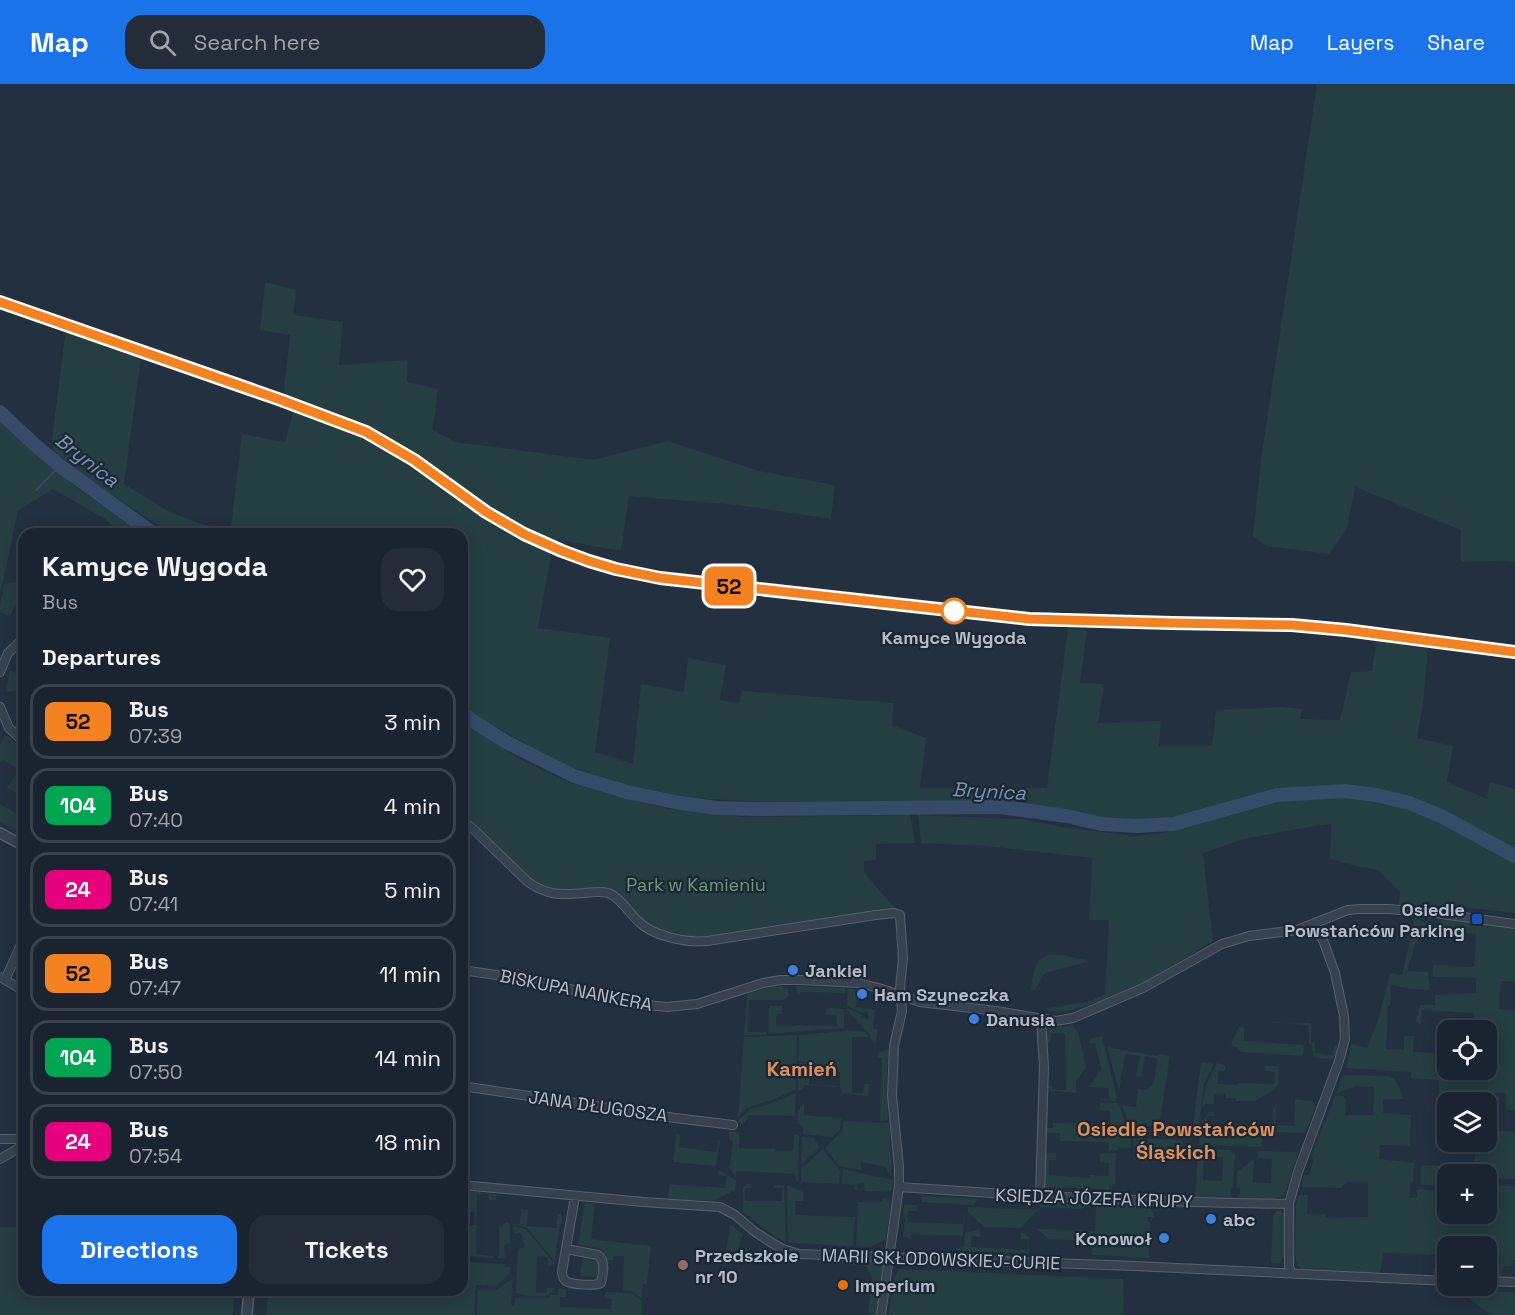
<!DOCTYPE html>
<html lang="en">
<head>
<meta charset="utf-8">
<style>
	:root { --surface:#1a2430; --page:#232c38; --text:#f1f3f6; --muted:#9fa4ab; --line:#38414c; --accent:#1a73e8 }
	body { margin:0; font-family:"Space Grotesk",sans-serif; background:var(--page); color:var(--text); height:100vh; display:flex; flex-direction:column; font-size:22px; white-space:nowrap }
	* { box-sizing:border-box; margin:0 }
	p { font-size:20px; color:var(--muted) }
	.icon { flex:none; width:33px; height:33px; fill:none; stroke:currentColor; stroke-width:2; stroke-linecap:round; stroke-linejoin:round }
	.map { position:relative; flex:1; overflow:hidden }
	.drawer { position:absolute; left:18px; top:444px; width:450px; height:768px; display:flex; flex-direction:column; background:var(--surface); border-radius:18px; box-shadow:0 3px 15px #0003,0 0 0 2px var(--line) }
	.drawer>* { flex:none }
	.badge { padding:0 12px; border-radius:9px; font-size:21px; line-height:39px }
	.tools { position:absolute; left:1437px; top:936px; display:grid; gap:12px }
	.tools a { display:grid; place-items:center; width:60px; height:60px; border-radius:12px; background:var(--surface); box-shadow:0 3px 15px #0003,0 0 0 2px var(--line); font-size:30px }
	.map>.badge { position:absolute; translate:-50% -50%; box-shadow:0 0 0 3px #fff }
	h2 { padding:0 24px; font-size:22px; line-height:54px }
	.round { display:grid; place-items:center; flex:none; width:63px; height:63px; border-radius:18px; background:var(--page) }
	.overview { display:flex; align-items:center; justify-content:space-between; height:102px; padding:0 24px }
	h1 { font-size:28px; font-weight:800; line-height:45px }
	.primary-button { display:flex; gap:12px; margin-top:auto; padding:12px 24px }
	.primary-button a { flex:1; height:69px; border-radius:18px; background:var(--accent); color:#fff; font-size:24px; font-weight:800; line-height:69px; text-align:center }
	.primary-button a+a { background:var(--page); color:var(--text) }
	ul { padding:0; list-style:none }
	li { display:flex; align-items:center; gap:18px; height:75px; margin:0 12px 9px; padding:0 12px; border:3px solid var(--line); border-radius:18px }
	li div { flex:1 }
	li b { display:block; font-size:22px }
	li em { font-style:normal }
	li .badge { min-width:66px; font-weight:700; text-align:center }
	header { display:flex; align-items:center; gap:36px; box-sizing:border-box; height:84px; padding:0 30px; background:var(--accent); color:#fff }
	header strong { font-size:28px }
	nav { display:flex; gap:33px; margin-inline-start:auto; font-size:21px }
	.search { width:420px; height:54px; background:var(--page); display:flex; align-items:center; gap:15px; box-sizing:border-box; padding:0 21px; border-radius:18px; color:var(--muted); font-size:22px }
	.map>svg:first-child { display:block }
</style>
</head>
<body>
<header>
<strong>Map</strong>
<div class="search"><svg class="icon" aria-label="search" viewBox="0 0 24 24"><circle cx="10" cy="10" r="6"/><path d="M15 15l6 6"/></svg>Search here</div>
<nav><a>Map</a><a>Layers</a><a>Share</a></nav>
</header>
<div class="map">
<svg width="1515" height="1231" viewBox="0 0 1515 1231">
	<rect width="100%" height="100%" fill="#233040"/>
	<path fill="#253e41" d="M1317 0H1515V478L1502 477 1461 478V446L1355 403 1347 444 1329 470 1266 462 1253 452 1261 376Z
		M265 198 296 206 293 231 343 238 339 281 407 276V298L438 305 433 346 455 358 594 376 668 357 759 387 835 401 831 435 738 421 629 412 621 467 554 455 538 544 610 554 595 668 633 680 641 600 684 608 688 574 726 581 720 616 739 619 742 607 894 619 892 641 926 654 920 704H1047L1068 544 1087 546 1080 599 1104 600 1098 639 1161 637 1159 662H1212L1216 626 1280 623 1302 625 1300 635 1340 636 1351 588 1372 587 1376 557 1428 565 1423 620 1417 654 1453 662 1447 698 1487 715 1490 698 1515 705V766L1446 728 1385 707 1324 702 1276 704 1179 733 1128 737 1089 734 1027 720 960 717 761 718 690 714 637 704 565 681 462 624V450H172L89 396 54 370 52 355 66 244 141 273 124 400 170 428 205 441 231 444 242 350 285 358 294 326 284 305 290 251 260 246Z
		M0 337 33 367 83 409 147 450H122L105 435 53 405 18 427 0 511Z
		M24 496V504L10 532 0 528V520L4 500Z
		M10 586 24 593V610L19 606 6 608Z
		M462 638 518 674 570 699 668 725 743 733 910 731 915 759 876 760V776L864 777V788L890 819 896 823V826L700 856 665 849 648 843 615 811 555 809 531 798 462 734Z
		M5 652H8L24 667V688L3 676 0 679V661Z
		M17 689 24 693V716L22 720 18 717 20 711 7 704Z
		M1332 712C1355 714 1379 716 1401 722 1442 733 1479 757 1515 777V829L1460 823 1459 829 1398 821 1400 808 1378 786 1360 783 1330 775 1331 740 1308 743 1244 755 1203 769 1213 857 1142 900 1106 915 1068 927 1057 928 1044 925 1091 917 1105 910 1109 836H1089L1092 774 987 762 921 759 918 731 1020 735 1069 744 1135 752 1163 749 1291 715Z
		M0 720 22 733 24 742 20 748 0 738Z
		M1415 834C1422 837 1428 838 1430 847L1419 846 1411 876H1409L1408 887 1428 888 1430 906 1410 905 1391 901 1390 922H1388L1386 965 1404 966V952H1414L1413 968 1447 969 1448 986H1486V946H1474V929L1422 926 1421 941 1416 937 1420 921H1435V911L1476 909V894L1433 893V881L1474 883 1476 850 1435 847C1440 829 1453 836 1469 837V841L1477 842 1478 838 1494 840 1515 846V898L1501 897 1499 925 1515 926V1027L1505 1025 1506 1009 1468 1007 1467 1018H1448L1447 1021H1438L1439 996 1411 994V988L1346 984 1351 960 1367 964 1379 933 1390 889 1402 891Z
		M1050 870 1063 871 1090 877 1045 889 1035 906H1031C1034 889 1032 878 1050 870Z
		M782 902 784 905 786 903C791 909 789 914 782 916H749L748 948H766V951H744L747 910 767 904Z
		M796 902 845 904V909L801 908 799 912 797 910Z
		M848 904 858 906 856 923 875 926 873 944 878 945 876 959 872 958 869 950 847 926V924L861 930V934L867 935 869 933 867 928 862 929 847 922Z
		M769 922H783L782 930H776V942H796L797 941 837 942V931L825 930 826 924 844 925V944L768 950Z
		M1262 938 1311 939V958L1315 959 1314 969 1333 971 1334 961H1338L1336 970 1332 975C1318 974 1312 977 1312 960H1309V941Z
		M1072 941 1078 948 1086 983 1076 997V1009L1051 1007 1047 1002H1052V1006H1066L1065 950 1051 949 1050 959H1047L1045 946 1048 943H1063Z
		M1239 943 1244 944V957L1304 961 1303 970 1301 972 1241 968 1237 963H1233L1231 958Z
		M854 946 865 948 869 953H852V1009H863L864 1000H869L868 1012 843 1009 840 1003V988L810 986 809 1000 836 1002V1003L805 1001 802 1005 798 1006V979H812L798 977 799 951Z
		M797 951 796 1006C787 1009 777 1014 768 1017 754 1022 748 1021 738 1033L744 953Z
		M1102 952 1117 1014 1115 1017 1100 1016V1015H1109V1004L1089 1003 1097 992 1098 988 1102 987 1095 959 1090 960 1089 955Z
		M1107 963 1156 972 1162 970 1170 972 1158 1048 1157 1042 1129 1041 1122 1021 1136 1023 1138 1005 1146 1006 1153 1001 1158 975 1145 972 1141 993 1136 992 1140 972 1125 970 1119 1007Z
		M889 965 886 1000 888 1036 880 1037 882 974 877 973 879 968Z
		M1201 978 1214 980 1204 1000 1199 1040 1192 1051Z
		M1217 979 1225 982V987H1218V1000L1237 1001V999L1274 1000 1275 988 1265 987 1266 982H1277L1279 984 1278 1000 1274 1006 1255 1017H1236V1014H1225V1010H1214V1020H1204V1023H1202L1206 1001Z
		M1343 991 1387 992C1398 993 1400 1006 1404 1015L1383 1016V1029L1411 1031 1410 1062 1380 1061 1379 1075 1414 1079 1413 1097 1410 1099V1114H1417V1107L1420 1105 1437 1107 1447 1104 1448 1130H1486L1487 1102H1515V1176H1513V1182H1503L1502 1192H1507V1195L1487 1193 1486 1162H1448L1447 1191H1435L1433 1189V1184H1438V1171L1383 1169 1381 1186 1378 1189 1301 1185 1296 1178 1295 1166 1296 1120 1299 1111H1308L1307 1130H1325L1326 1134 1368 1133V1098H1346L1341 1104 1301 1103 1304 1091H1309L1313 1076 1311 1072 1335 1013 1339 1011 1344 1012 1346 1016 1345 1031H1373L1374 1003 1355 1002 1336 1010Z
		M796 1009 795 1032 749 1031 745 1038 738 1039V1037L750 1025 767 1021Z
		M1295 1015 1312 1017 1316 1022 1305 1049 1272 1048 1273 1025 1276 1019V1041L1294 1042Z
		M804 1019V1031L841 1034 840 1046 832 1053 803 1050V1043L797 1039 798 1027Z
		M1100 1019H1117L1119 1020 1131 1057V1064H1119L1117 1066H1109V1058L1060 1057V1049H1046V1044H1053V1039L1089 1038 1090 1039 1110 1040V1027L1100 1026Z
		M1209 1028H1214V1032H1207V1046L1246 1047V1049L1269 1050V1054H1262V1063L1199 1061 1201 1040Z
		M843 1037 889 1039 892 1085 890 1086V1089L888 1088 886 1083 861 1078V1086L839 1082 825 1064 843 1046Z
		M1487 1046 1515 1048V1095L1487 1094 1486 1090H1448L1447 1100 1436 1102 1421 1101 1420 1099 1421 1081 1474 1084 1475 1068 1461 1069 1462 1058H1486Z
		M729 1047 739 1048V1064L775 1065V1067H793L794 1051H799L798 1098 796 1097 795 1090 736 1087V1093L728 1082H730L733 1058 729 1055Z
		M676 1050 680 1051 679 1063 716 1068 718 1056H720L716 1082 673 1078Z
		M802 1052 813 1054 820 1063 801 1081Z
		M1133 1054 1181 1056 1186 1064 1184 1066 1134 1064Z
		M1212 1065 1230 1066 1235 1070 1233 1103 1231 1104 1230 1110 1233 1112 1231 1114 1195 1113 1198 1071 1200 1070 1204 1072 1203 1096 1222 1097 1223 1073 1209 1072V1066Z
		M822 1066H823L840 1086 839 1100 801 1098V1085Z
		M1258 1067 1298 1068 1285 1110C1274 1119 1253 1115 1240 1115L1237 1111H1240V1104H1237V1088L1254 1075 1253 1098 1271 1099 1272 1075 1257 1074Z
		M1046 1069H1056V1076H1049V1091L1089 1094 1090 1091 1108 1092 1109 1079 1100 1078V1070L1116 1069 1115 1100 1109 1102V1111H1107L1106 1105 1044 1103Z
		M843 1085 893 1096 892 1106 887 1108 865 1107 863 1099 857 1100 859 1107 855 1106 854 1101 842 1100Z
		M719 1086 736 1096 735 1106 713 1117 669 1115 668 1113 670 1100 705 1103 706 1102 725 1104 727 1092 718 1091Z
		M747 1100H751L752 1104H745V1117H782V1104H775V1101H784L786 1158 775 1153 743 1128V1104Z
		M787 1101 803 1108V1117H795V1131L855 1133 853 1162 788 1159Z
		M471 1107 496 1110V1116H489L488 1110 477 1111 476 1170 493 1172 494 1174 469 1172 462 1170V1163H468V1141H475V1128H468L469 1110Z
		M922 1112 978 1115 973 1121 921 1118Z
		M883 1113 890 1116V1127L886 1155 871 1163 856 1162 858 1118H883Z
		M1039 1115 1097 1117 1096 1120 1080 1125 1039 1123Z
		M585 1119H595L591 1155 651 1162 647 1200H643L642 1215 633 1208 623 1206 624 1172H613V1176H605L606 1171 603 1170V1165L578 1161Z
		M1103 1119 1150 1120V1124L1154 1129V1133H1148V1138H1150L1149 1174 1092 1171V1159L1095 1143 1096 1126H1094Z
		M904 1121H917V1127H908V1138L963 1140 964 1129H965L963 1152 912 1150 911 1155 903 1152 905 1135 903 1130Z
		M968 1123 1038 1126 1020 1144 984 1143 968 1128Z
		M521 1125 528 1126 527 1142 556 1144 558 1130 562 1131 556 1167V1179L527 1144 513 1140H520Z
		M1277 1126 1282 1127 1284 1129V1173L1279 1179H1272L1271 1177 1273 1132Z
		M506 1138 510 1140V1159L504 1161 505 1174H497V1172L499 1171V1144Z
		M730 1140 743 1150 740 1158 738 1168 726 1167Z
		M513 1142 526 1145 555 1180 548 1182V1173L537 1172 536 1208 546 1209 547 1204H555L548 1212H530L516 1209 518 1165 525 1163 521 1149 514 1150Z
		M0 1143H24V1206H235L233 1231H0Z
		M980 1145V1153L972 1152 971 1163 1027 1166 1028 1155H1020L1021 1148 1029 1153 1028 1169 957 1167 959 1164 964 1163 965 1148H971Z
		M1037 1145 1093 1147 1090 1157 1049 1155Z
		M583 1172 594 1174 600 1180 598 1196 596 1195V1193L580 1192Z
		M827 1176 876 1178 883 1182 877 1231H868L872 1194 866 1182 824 1179Z
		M462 1178 505 1180V1183H510V1190L496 1202 476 1201 474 1231H266L268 1206H462Z
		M899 1185 1123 1195 1124 1231H889L893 1197Z
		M513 1194 511 1220 514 1222 515 1215 517 1214H548L551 1211H558V1204L566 1205V1213H560V1223L611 1225 612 1215 604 1214 606 1208 632 1209 642 1217 641 1231H477L478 1206H497Z
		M1460 1207 1515 1208V1231H1491Z"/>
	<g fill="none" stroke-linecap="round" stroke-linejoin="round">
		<path stroke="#354b68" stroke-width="2" d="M36 406 60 382"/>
		<path stroke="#354b68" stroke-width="14" d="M0 328 34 360 60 382 154 450
			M462 630 506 658 574 692 627 708 680 719 717 724 757 725 1000 723 1067 732 1101 740 1137 742 1173 740 1277 711 1345 707 1376 711 1409 719 1441 732 1515 772"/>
		<g stroke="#55606d" stroke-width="10">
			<path id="minor" d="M0 588 8 569 24 554
				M0 623 9 644 24 658
				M462 737 471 743 528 798C548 812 561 811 585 809 592 808 600 807 608 809 620 813 629 829 638 837 652 852 686 859 707 857L876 831 894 829 900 831 903 874 900 904 902 927 894 962 892 1012 899 1083V1103L881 1231
				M462 886 524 895 637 920 667 923 697 920 763 899 781 896H801L859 899 882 905 920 918 996 927 1056 937 1073 934 1143 904 1222 860 1249 852 1297 846 1348 826 1360 825H1389L1434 829 1515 840
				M0 893 24 907
				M5 896 24 854
				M462 1002 675 1034 733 1041
				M0 1055H24
				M0 1075 24 1061
				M462 1101 643 1118 720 1123 735 1131 755 1148 772 1159 783 1165 799 1170 1135 1182 1448 1197
				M899 1103 1037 1112 1189 1118 1289 1120
				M1040 1112 1044 983 1041 935
				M566 1165 598 1171C606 1177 603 1190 601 1199 595 1202 572 1201 566 1197 562 1194 563 1193 562 1188L575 1112
				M1291 1189 1289 1182V1120L1298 1088 1339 977 1345 955 1344 932 1335 889 1323 856 1313 841
				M1486 1197 1515 1198"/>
		</g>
		<g stroke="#55606d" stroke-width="12">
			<path id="tertiary" d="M0 218 281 316 366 348 414 376 486 427 524 450 589 477 617 485 660 494 1029 535 1171 539 1292 541 1346 546 1515 568
				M0 749 24 762
				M247 1231 249 1206"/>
		</g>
		<use href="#minor" stroke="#374250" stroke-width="8"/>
		<use href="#tertiary" stroke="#374250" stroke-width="9"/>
	</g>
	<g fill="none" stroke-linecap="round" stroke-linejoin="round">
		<g stroke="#fff" stroke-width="14">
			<path id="line" d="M0 218 281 316 366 348 414 376 486 428 524 450 562 467 589 477 616 485 660 494 1029 535 1172 539 1292 541 1346 546 1515 568"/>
		</g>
		<use href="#line" stroke="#f58220" stroke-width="9"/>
	</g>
	<circle fill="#fff" stroke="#f58220" stroke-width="3" cx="954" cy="527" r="12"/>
	<rect fill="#1a4fb4" stroke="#1c2735" stroke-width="2" x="1471" y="829" width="12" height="12" rx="3"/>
	<g fill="#3f7fe0" stroke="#1c2735" stroke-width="2">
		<circle cx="793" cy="886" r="6"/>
		<circle cx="862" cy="910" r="6"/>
		<circle cx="974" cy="935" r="6"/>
		<circle cx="1211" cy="1135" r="6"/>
		<circle cx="1164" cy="1154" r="6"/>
	</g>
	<circle fill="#8d6e63" stroke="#1c2735" stroke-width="2" cx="683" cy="1181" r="6"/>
	<circle fill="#e8710a" stroke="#1c2735" stroke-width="2" cx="843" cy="1201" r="6"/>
	<g text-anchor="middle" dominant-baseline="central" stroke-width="4.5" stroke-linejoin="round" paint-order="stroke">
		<g font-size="18" font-weight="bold" fill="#b3bdca" stroke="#1c2735">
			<text x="954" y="553">Kamyce Wygoda</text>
		</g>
		<g font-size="18" fill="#699d73" stroke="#1c2735">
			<text x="696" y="800">Park w Kamieniu</text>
		</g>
		<g font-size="18" font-weight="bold" fill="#b3bdca" stroke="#1c2735" text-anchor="start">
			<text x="1465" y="825" text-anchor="end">Osiedle<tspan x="1465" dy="21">Powstańców Parking</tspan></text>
			<text x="805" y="886">Jankiel</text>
			<text x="874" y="910">Ham Szyneczka</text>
			<text x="986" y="935">Danusia</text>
			<text x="1223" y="1135">abc</text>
			<text x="1152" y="1154" text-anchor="end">Konowoł</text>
			<text x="695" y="1171">Przedszkole<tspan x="695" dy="21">nr 10</tspan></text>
			<text x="855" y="1201">Imperium</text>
		</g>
		<g font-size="18" fill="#b3bdca" stroke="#1c2735">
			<text transform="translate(576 906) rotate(11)">BISKUPA NANKERA</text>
			<text transform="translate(598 1022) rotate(8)">JANA DŁUGOSZA</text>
			<text transform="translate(1094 1114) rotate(2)">KSIĘDZA JÓZEFA KRUPY</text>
			<text transform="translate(941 1175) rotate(2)">MARII SKŁODOWSKIEJ-CURIE</text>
		</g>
		<g font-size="20" font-style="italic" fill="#7993b4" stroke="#1c2735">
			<text transform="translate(87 376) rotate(38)">Brynica</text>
			<text transform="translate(989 707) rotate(3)">Brynica</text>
		</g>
		<g font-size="20" font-weight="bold" fill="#dc915d" stroke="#1c2735">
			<text x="802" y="985">Kamień</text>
			<text x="1176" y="1045">Osiedle Powstańców<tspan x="1176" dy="23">Śląskich</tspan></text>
		</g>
	</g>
</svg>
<div class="tools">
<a><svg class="icon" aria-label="locate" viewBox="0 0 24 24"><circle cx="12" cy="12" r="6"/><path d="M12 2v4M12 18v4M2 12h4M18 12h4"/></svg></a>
<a><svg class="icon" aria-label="layers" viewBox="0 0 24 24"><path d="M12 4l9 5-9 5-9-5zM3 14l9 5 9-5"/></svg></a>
<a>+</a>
<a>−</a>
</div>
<b class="badge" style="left:729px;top:502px;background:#f58220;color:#111">52</b>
<section class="drawer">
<div class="overview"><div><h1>Kamyce Wygoda</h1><p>Bus</p></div><a class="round"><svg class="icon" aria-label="heart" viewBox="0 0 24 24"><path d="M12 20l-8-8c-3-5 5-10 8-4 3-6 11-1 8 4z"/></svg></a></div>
<h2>Departures</h2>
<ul>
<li><span class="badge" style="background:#f58220;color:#111">52</span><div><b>Bus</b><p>07:39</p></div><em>3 min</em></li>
<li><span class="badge" style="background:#00a651;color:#fff">104</span><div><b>Bus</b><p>07:40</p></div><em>4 min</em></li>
<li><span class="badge" style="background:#e6007e;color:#fff">24</span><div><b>Bus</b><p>07:41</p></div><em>5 min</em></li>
<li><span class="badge" style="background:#f58220;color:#111">52</span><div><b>Bus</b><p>07:47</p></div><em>11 min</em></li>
<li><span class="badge" style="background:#00a651;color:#fff">104</span><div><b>Bus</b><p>07:50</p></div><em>14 min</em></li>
<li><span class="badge" style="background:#e6007e;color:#fff">24</span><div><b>Bus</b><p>07:54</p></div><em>18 min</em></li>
</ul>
<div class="primary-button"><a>Directions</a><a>Tickets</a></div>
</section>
</div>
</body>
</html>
